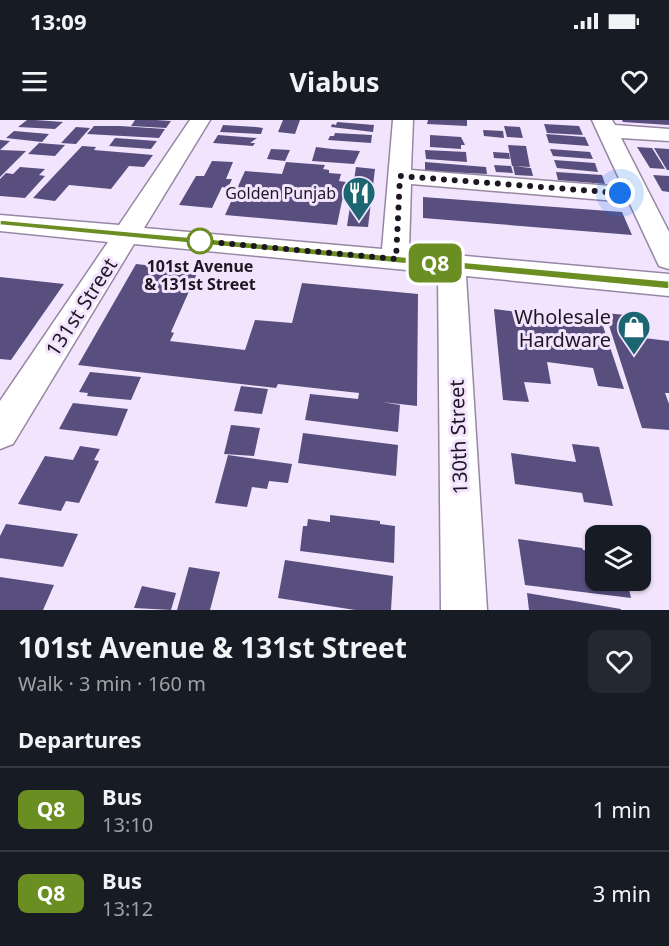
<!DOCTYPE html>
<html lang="en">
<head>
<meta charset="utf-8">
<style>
	:root { --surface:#171b24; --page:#242831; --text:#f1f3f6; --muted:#9ea1a6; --line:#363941 }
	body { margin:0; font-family:"Noto Sans",sans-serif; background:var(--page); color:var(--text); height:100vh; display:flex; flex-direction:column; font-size:22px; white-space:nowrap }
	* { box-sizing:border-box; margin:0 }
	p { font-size:20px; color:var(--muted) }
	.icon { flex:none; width:33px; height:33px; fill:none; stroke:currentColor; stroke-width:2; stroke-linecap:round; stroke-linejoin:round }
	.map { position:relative; height:490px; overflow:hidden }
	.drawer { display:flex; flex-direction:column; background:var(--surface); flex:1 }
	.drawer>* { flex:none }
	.badge { padding:0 12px; border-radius:9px; font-size:21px; line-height:39px }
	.fabs { position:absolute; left:585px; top:405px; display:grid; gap:12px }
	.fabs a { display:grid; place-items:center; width:66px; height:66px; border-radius:12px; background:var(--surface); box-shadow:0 2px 4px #0004; font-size:30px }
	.you { position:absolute; width:30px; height:30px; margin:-15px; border:4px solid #fff; border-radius:50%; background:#1a73e8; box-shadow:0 0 0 9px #1a73e833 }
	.map>.badge { position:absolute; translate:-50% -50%; box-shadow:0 0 0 3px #fff }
	h2 { padding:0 18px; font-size:22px; line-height:54px }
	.round { display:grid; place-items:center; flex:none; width:63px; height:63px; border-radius:12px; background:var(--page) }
	.overview { display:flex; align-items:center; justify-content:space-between; height:102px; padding:0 18px }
	h1 { font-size:28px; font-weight:700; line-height:45px }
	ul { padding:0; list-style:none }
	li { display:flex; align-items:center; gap:18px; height:84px; padding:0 18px; border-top:2px solid var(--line) }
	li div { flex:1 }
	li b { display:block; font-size:22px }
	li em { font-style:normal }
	li .badge { min-width:66px; font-weight:700; text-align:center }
	.status { display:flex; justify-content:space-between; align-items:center; height:42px; padding:0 30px; background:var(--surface); direction:ltr }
	.status svg { height:16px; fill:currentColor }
	header { display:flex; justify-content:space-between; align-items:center; height:78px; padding:0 18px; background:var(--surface); font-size:27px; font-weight:700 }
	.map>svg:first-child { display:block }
</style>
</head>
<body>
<div class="status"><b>13:09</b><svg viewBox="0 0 49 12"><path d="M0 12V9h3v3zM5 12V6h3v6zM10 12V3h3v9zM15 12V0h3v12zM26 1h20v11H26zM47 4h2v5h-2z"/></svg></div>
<header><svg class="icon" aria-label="menu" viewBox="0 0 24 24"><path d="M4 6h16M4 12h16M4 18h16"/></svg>Viabus<svg class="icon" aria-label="heart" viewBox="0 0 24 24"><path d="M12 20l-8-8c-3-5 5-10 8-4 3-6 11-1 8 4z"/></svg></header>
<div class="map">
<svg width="669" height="490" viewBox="0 0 669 490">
	<rect width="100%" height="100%" fill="#f3e4fe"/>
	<path fill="#584f7f" d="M27 0H35L63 2 55 9 18 7Z
		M135 0H156L171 1 166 8 131 6Z
		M283 0H300L295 14 278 12Z
		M428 0H467V6L427 4Z
		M622 0H669V5L623 2Z
		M337 2 374 5 373 12 331 7 332 4 336 5Z
		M544 4 579 6 583 15 547 13Z
		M223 5 256 7 263 8 261 14 220 12Z
		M94 6H120L165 9 159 18 87 14Z
		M504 6 520 7 523 18 507 17Z
		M76 7 90 8 76 24 61 23Z
		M483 10 503 11 504 18 484 16Z
		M14 11 49 14 42 22 6 18Z
		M335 13 372 15 371 23 328 20 330 16H334Z
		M546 14 585 17 589 26 549 23Z
		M218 15 257 18 250 23H255L253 26 213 23Z
		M430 15 461 17 465 25H461V29L430 27Z
		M115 18 157 21 151 29 109 26Z
		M0 20 10 21 0 30 26 31 0 57Z
		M39 23 51 24 65 25 55 36 28 34Z
		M508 25 526 26 530 47 512 46Z
		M82 26 96 27 94 30 153 35 144 47 129 46 111 69 69 65 55 81 33 78Z
		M316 27 332 29 360 31 354 44 312 41Z
		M637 27 652 28 665 49 650 48Z
		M654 28 669 29V50H667Z
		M271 29 290 30 285 41 267 39Z
		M550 29 590 32 593 39 553 36Z
		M425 30 466 32 467 42 426 39Z
		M493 32 509 33 510 39 494 38Z
		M554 40 595 43 598 52 557 48Z
		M212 41 233 42 226 59H232L228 68 222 67 212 88 179 85 196 56H204Z
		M286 42 325 45 323 49 329 50V53L341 54 339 61 346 62 337 105 225 95 245 51 282 54Z
		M425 42 486 47 487 54 425 51Z
		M494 45 511 46 513 53 496 52Z
		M513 46 531 48 533 56 515 55Z
		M20 47 45 49 39 55 45 56 25 78 0 76V59L6 53 13 54Z
		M356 47 375 49 368 107 347 106Z
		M556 52 602 55 605 64 558 60Z
		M653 55 669 56V72L662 71Z
		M423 77 622 92 632 115 423 98Z
		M136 144 198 151 171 212 174 213 170 221 245 230 255 200 292 203 302 163 418 174 417 286 382 282 400 285 398 312 305 300 310 274 358 279 359 273 278 264 276 268 78 245Z
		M0 157 64 164 11 240 0 239Z
		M494 189 602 203 624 269 598 266 593 248 547 242 551 264 524 262 529 282 503 280Z
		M605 193 636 196 644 218 669 221V273H665L669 284V310L642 308Z
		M90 252 141 257 131 280 87 276 88 273 79 272Z
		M241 266 268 269 262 294 234 291Z
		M73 283 128 289 117 316 59 309Z
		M231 305 260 308 254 336 224 334Z
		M303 313 398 325 396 356 298 343Z
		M572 324 599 327 613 386 584 382 582 373 515 364 511 333 576 342Z
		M80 326 100 329 94 340 99 341 79 383 66 381 61 391 18 384 45 336 73 340Z
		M228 335 292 344 288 363 269 361 267 369 252 367 247 387 215 383Z
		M330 395 380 401V404L395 406 394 443 300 431 303 406H307L308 399 330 402Z
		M6 404 78 414 63 447 0 438V416Z
		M518 419 582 428 583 430 596 432V460H627L631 478 525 465Z
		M285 440 393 456 391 490H355L278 478Z
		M189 447 220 452 210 490H177Z
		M0 457 54 465 43 490H0Z
		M142 466 176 473 171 490 134 488Z
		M527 473 621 489V490H529Z"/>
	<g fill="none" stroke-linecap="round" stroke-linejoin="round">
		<g stroke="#9887a4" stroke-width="3">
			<path id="minor" d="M190 0H210L144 108 382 129 393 0H413L411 50 623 67 592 0H612L615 5 669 9V21L621 18 669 112V149L659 146 629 82 411 64 409 131 669 154V176L466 156 487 490H441L438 153 134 124 13 324 0 329V281L108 122 0 111V95L119 105Z"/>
		</g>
		<use href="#minor" fill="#fff" fill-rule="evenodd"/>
	</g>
	<path fill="#6b8e23" stroke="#fff" stroke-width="1.5" d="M0 100 669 161V169L0 105Z"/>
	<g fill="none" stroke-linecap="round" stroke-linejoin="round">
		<path stroke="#1e1723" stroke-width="6" stroke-dasharray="0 10.8" d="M200 121 396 139 400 56 620 73"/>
	</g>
	<defs>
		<g id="restaurant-pin" transform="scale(1.725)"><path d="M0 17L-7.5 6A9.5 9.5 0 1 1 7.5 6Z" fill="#1c6672" stroke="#f3e4fe"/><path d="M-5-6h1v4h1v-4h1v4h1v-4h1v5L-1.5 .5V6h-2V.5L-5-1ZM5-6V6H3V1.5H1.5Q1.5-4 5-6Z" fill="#fff"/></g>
		<g id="shop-pin" transform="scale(1.725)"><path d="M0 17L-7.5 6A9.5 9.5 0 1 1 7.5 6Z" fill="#1c6672" stroke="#f3e4fe"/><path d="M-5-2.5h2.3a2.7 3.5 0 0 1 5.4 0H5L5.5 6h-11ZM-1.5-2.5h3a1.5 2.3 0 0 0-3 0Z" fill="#fff"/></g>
	</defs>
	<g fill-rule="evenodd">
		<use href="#restaurant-pin" x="359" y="73"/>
		<use href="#shop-pin" x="634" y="207"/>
	</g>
	<circle fill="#fff" stroke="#6b8e23" stroke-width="3" cx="200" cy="121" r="12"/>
	<g text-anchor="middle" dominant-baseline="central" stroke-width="6" stroke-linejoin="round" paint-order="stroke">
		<g font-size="16" fill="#1e1723" stroke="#f3e4fe" text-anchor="end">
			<text x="336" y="73">Golden Punjab</text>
		</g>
		<g font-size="16" font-weight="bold" fill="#1e1723" stroke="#f3e4fe">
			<text x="200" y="146">101st Avenue<tspan x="200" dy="18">&amp; 131st Street</tspan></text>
		</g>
		<g font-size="20" fill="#1e1723" stroke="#f3e4fe">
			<text transform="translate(81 187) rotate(-57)">131st Street</text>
			<text transform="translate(458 317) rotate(-92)">130th Street</text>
		</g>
		<g font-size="20" fill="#1e1723" stroke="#f3e4fe" text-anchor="end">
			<text x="611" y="196">Wholesale<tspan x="611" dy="23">Hardware</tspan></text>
		</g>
	</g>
</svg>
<div class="fabs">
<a><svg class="icon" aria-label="layers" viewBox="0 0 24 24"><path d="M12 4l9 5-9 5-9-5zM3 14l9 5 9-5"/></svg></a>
</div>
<div class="you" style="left:620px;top:73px"></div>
<b class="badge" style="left:435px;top:143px;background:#6b8e23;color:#fff">Q8</b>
</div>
<section class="drawer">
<div class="overview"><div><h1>101st Avenue &amp; 131st Street</h1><p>Walk · 3 min · 160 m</p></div><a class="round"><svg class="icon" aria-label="heart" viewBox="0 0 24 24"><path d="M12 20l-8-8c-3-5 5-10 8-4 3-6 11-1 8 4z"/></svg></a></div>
<h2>Departures</h2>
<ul>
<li><span class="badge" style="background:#6b8e23;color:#fff">Q8</span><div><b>Bus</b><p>13:10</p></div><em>1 min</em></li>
<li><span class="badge" style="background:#6b8e23;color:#fff">Q8</span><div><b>Bus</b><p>13:12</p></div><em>3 min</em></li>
</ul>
</section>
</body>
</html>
